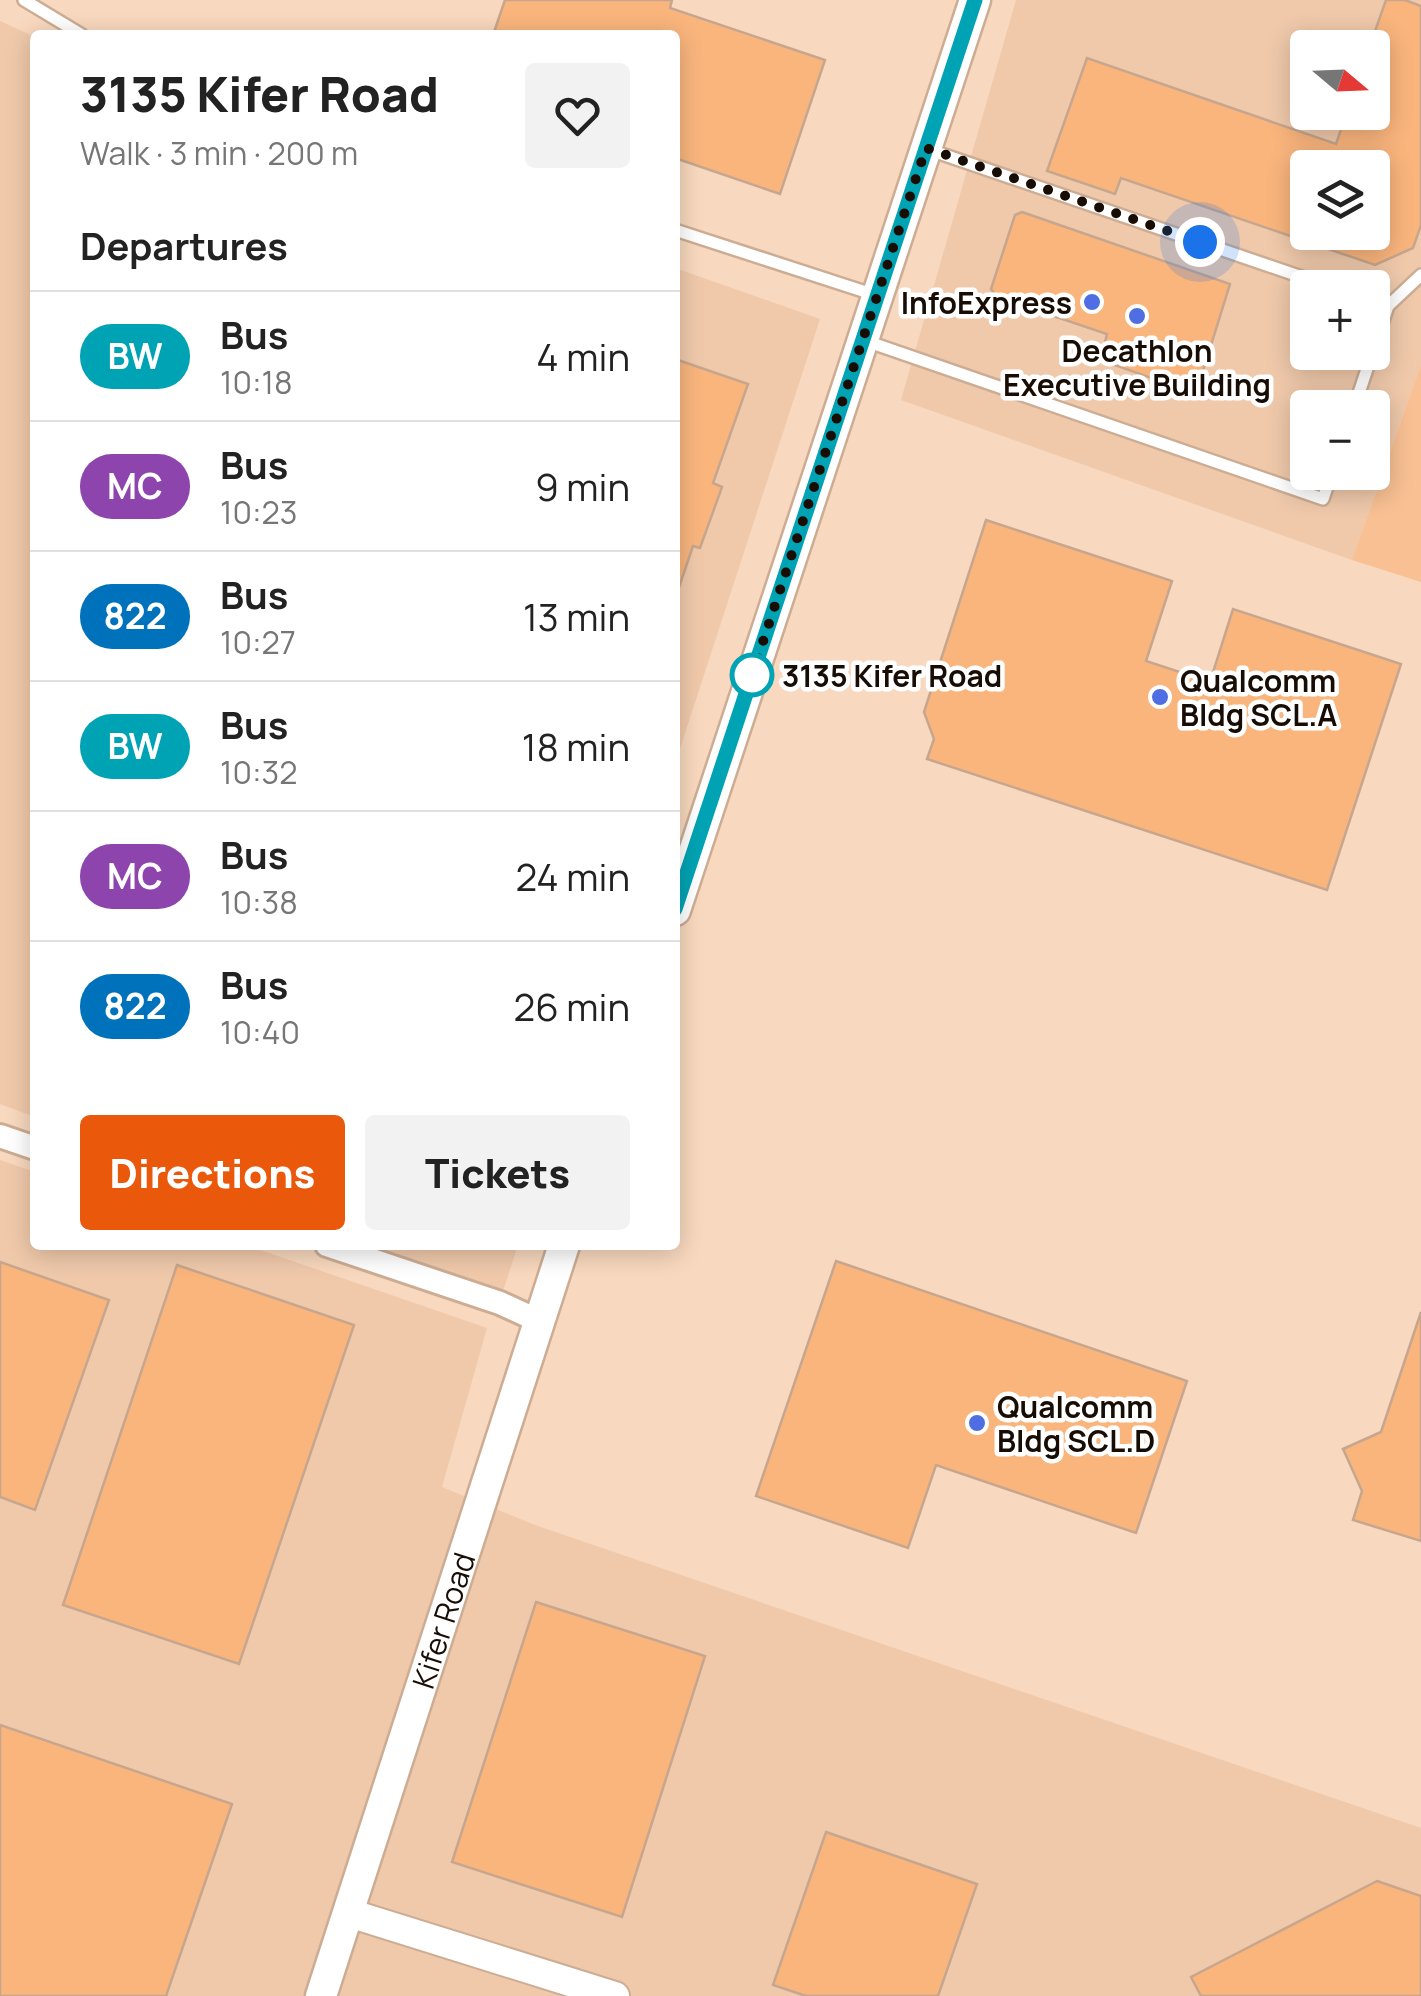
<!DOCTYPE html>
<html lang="en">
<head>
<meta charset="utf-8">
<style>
	:root { --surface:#fff; --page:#f2f2f2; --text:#222; --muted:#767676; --line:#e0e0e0; --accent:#ea580c }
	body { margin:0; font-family:Manrope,sans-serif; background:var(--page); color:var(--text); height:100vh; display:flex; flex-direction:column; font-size:38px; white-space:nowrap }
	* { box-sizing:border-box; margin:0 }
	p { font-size:32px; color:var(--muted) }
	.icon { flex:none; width:55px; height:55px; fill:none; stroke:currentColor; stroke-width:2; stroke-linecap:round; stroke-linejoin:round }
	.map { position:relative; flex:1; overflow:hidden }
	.side { position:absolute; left:30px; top:30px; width:650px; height:1220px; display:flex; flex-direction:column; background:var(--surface); border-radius:10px; box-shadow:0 5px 25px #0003 }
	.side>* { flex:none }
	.badge { padding:0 20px; border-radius:32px; font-size:35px; line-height:65px }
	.needle { width:65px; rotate:109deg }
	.tools { position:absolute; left:1290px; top:30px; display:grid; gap:20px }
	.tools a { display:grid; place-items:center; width:100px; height:100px; border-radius:10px; background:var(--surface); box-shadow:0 5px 25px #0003; font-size:50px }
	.you { position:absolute; width:50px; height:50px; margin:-25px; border:8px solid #fff; border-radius:50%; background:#1a73e8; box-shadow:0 0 0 15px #1a73e833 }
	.map>.badge { position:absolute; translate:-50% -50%; box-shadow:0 0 0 5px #fff }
	h2 { padding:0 50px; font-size:38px; line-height:90px }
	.round { display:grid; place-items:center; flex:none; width:105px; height:105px; border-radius:10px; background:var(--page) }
	.summary { display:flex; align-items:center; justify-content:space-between; height:170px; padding:0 50px }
	h1 { font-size:48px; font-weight:800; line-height:75px }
	.action { display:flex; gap:20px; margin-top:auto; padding:20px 50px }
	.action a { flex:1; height:115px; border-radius:10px; background:var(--accent); color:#fff; font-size:40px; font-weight:800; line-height:115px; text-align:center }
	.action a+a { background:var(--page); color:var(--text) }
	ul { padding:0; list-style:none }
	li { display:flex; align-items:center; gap:30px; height:130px; padding:0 50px; border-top:2px solid var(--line) }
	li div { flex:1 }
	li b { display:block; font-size:38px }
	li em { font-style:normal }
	li .badge { min-width:110px; font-weight:700; text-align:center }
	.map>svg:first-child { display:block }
</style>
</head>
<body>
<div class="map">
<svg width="1421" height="1996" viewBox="0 0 1421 1996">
	<rect width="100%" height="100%" fill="#f8d8be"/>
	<path fill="#f0c9ab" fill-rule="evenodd" d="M1016 0H1421V365L1352 560 901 400ZM1308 48H1372V112H1308ZM1308 168H1372V232H1308ZM1308 288H1372V352H1308ZM1308 408H1372V472H1308Z
		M0 21 35 37V1117L0 1104Z
		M675 268 820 319 675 764Z
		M0 1160 35 1172V1245H246L487 1328 442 1487 535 1525 1421 1828V1996H0Z
		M371 1245H518L502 1294Z"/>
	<path fill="#f8c093" d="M1421 365V582L1352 560Z"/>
	<path fill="#fab57d" stroke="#c6a68e" stroke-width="2.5" fill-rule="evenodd" d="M505 0H672L670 8 825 60 780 194 675 158V35H493Z
		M1386 0H1405L1421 6V225L1413 248 1375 265 1121 178 1115 194 1047 171 1087 58 1336 144 1347 112H1372V48H1369ZM1308 168H1372V232H1308Z
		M1022 212 1230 284 1198 387 1188 391 1106 362 1101 358 1107 334 997 297 991 289 1015 215Z
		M675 359 748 384 713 483 722 487 700 548 693 546 675 599Z
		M986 520 1172 581 1146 661 1210 682 1233 609 1401 664 1327 890 927 759 934 739 924 712Z
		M836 1261 1187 1381 1136 1533 936 1465 908 1548 756 1496Z
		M0 1262 109 1300 35 1510 0 1497Z
		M177 1265 354 1325 239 1664 63 1605Z
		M1421 1312V1541L1353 1520 1362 1491 1343 1449 1381 1432Z
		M536 1602 705 1656 622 1917 452 1862Z
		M0 1725 232 1804 166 1996H0Z
		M826 1832 977 1884 938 1996H806L773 1985Z
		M1377 1881 1421 1896V1996H1201L1191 1977Z"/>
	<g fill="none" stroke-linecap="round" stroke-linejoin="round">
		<g stroke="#ccad94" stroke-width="16">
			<path id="service" d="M24 0 82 35
				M927 149 1334 288
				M675 230 875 295
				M1372 301 1388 306
				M866 341 1323 499 1332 472
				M1354 408 1388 306 1421 275"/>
		</g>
		<g stroke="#ccad94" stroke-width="28">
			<path id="minor" d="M0 1136 35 1148
				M327 1245 500 1303 539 1321"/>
		</g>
		<g stroke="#ccad94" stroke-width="32">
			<path id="tertiary" d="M349 1913 615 1996"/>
		</g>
		<g stroke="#ccad94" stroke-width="35">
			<g id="secondary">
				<path d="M675 910 975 0"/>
				<path id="s1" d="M321 1996 564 1245"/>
			</g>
		</g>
		<use href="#service" stroke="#fff" stroke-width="11"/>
		<use href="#minor" stroke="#fff" stroke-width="22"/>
		<use href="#tertiary" stroke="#fff" stroke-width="28"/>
		<use href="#secondary" stroke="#fff" stroke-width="30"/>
	</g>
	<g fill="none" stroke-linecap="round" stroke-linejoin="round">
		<g stroke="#fff" stroke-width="22">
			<path id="line" d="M675 909 975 0"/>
		</g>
		<use href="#line" stroke="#00a3b4" stroke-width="15"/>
		<path stroke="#180d05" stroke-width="10" stroke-dasharray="0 18" d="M752 675 926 148 1200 242"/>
	</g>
	<g fill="#506ee3" stroke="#fff" stroke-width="4">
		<circle cx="1092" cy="302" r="10"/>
		<circle cx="1137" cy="316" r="10"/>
		<circle cx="1160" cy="697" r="10"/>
		<circle cx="977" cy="1423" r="10"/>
	</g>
	<circle fill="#fff" stroke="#00a3b4" stroke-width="5" cx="752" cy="675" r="20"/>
	<g text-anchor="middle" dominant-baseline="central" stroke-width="9" stroke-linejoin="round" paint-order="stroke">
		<g font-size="30" font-weight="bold" fill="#180d05" stroke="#fff" text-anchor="start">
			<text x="1072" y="302" text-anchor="end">InfoExpress</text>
			<text x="1137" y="350" text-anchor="middle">Decathlon<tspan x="1137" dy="34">Executive Building</tspan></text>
			<text x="1180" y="680">Qualcomm<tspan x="1180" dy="34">Bldg SCL.A</tspan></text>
			<text x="997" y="1406">Qualcomm<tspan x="997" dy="34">Bldg SCL.D</tspan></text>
		</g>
		<g font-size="30" font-weight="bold" fill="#180d05" stroke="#fff" text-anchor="start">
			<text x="782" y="675">3135 Kifer Road</text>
		</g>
		<g font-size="30" fill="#180d05" stroke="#fff">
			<text stroke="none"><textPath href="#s1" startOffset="395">Kifer Road</textPath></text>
		</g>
	</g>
</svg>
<div class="tools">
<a><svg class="needle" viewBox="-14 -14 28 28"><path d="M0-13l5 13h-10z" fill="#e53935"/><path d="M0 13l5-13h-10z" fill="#767676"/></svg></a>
<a><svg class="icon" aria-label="layers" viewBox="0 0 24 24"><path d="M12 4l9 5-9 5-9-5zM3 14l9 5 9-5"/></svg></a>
<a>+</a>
<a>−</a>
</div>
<div class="you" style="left:1200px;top:242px"></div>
<section class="side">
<div class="summary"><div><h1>3135 Kifer Road</h1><p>Walk · 3 min · 200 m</p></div><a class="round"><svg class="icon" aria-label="heart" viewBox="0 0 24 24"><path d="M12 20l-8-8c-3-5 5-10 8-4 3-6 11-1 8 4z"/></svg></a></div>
<h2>Departures</h2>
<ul>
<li><span class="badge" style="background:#00a3b4;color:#fff">BW</span><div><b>Bus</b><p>10:18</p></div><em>4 min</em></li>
<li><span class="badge" style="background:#8e44ad;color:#fff">MC</span><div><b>Bus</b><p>10:23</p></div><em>9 min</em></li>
<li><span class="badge" style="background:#0072bc;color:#fff">822</span><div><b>Bus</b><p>10:27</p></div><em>13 min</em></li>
<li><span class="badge" style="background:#00a3b4;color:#fff">BW</span><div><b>Bus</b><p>10:32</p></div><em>18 min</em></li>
<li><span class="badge" style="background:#8e44ad;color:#fff">MC</span><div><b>Bus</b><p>10:38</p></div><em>24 min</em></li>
<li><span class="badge" style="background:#0072bc;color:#fff">822</span><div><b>Bus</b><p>10:40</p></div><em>26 min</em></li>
</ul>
<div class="action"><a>Directions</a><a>Tickets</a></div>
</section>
</div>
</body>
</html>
